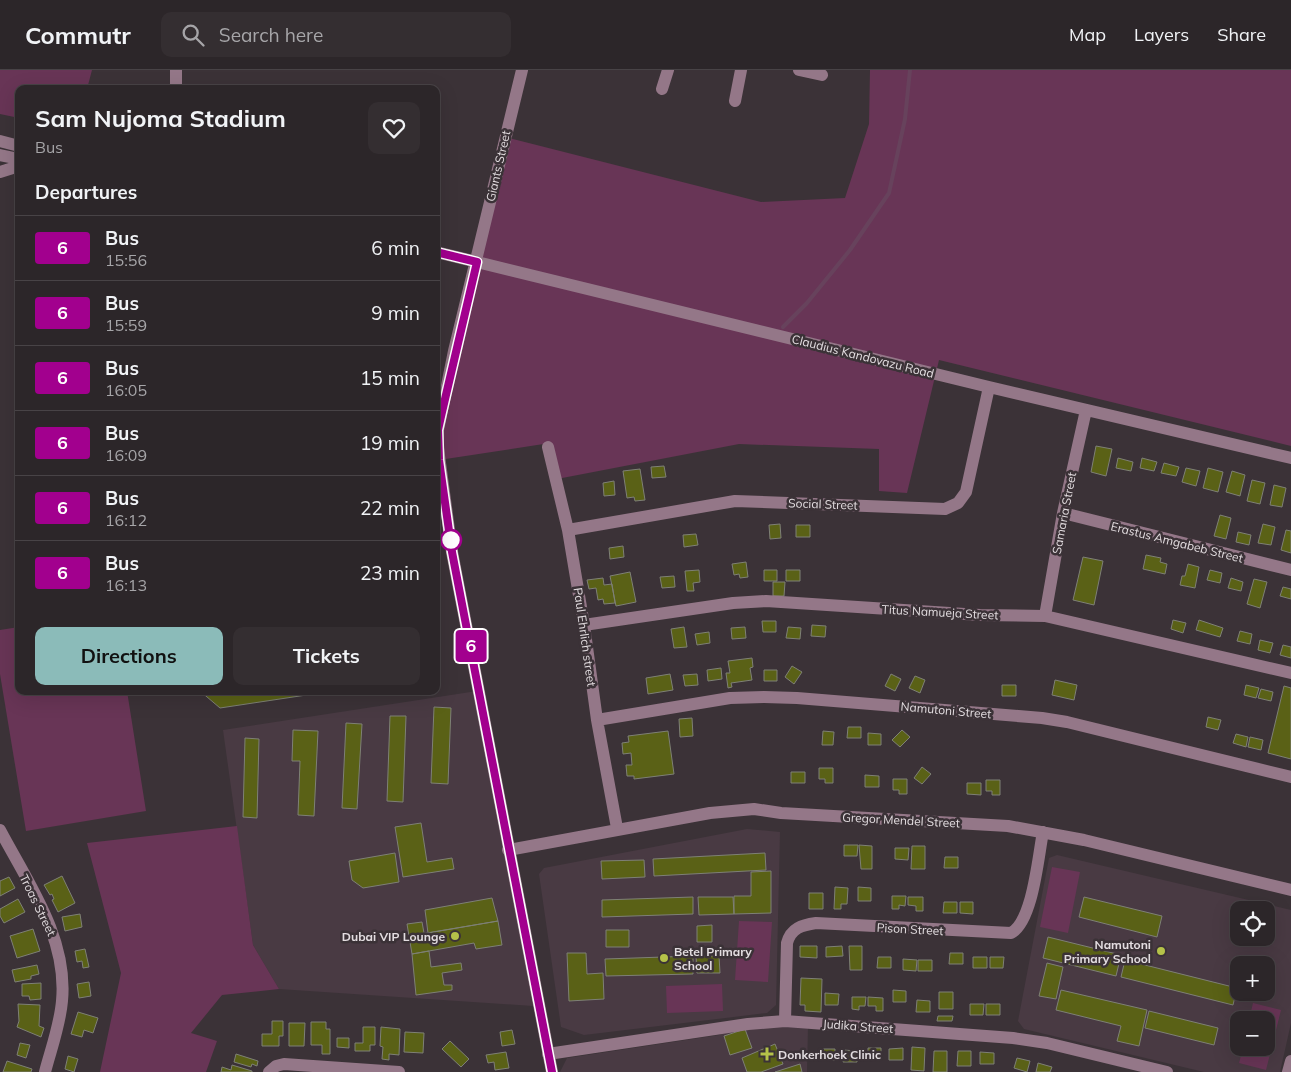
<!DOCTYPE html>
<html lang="en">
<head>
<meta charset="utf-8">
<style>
	:root { --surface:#2c2629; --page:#342e31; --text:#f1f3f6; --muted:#a6a5a8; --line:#484346; --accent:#8bbbb9 }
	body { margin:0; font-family:Mulish,sans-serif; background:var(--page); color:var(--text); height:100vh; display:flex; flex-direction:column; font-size:19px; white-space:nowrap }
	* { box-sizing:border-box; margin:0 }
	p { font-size:16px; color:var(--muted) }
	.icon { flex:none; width:28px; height:28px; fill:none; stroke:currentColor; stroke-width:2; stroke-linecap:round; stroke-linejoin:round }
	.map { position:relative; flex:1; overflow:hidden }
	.drawer { position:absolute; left:15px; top:15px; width:425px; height:610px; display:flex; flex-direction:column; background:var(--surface); border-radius:10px; box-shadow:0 5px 20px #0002,0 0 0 1px var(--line) }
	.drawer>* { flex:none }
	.badge { padding:0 10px; border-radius:4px; font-size:18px; line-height:32px }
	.controls { position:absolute; left:1230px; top:831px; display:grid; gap:10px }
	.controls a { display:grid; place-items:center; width:45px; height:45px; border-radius:10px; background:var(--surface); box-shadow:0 5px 20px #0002,0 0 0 1px var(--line); font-size:25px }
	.map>.badge { position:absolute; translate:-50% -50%; box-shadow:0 0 0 2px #fff }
	h2 { padding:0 20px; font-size:19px; line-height:45px }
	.round { display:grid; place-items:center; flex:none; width:52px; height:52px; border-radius:10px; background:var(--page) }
	.head { display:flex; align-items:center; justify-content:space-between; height:85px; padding:0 20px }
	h1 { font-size:24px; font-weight:700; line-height:38px }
	.button { display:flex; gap:10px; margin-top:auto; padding:10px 20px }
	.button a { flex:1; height:58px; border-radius:10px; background:var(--accent); color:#111; font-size:20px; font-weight:700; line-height:58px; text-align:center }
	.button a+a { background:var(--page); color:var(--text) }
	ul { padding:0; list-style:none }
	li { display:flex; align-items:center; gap:15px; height:65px; padding:0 20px; border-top:1px solid var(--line) }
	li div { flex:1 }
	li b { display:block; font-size:19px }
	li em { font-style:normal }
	li .badge { min-width:55px; font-weight:700; text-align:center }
	header { display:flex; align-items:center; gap:30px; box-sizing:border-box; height:70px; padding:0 25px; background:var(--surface); border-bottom:1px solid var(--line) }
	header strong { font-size:24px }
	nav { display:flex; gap:28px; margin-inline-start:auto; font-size:18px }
	.search { width:350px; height:45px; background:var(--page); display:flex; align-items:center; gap:12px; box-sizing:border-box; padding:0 18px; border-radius:10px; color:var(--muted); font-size:19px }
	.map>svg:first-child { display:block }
</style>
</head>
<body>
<header>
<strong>Commutr</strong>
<div class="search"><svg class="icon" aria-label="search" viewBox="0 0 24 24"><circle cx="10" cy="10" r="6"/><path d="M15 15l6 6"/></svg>Search here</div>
<nav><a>Map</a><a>Layers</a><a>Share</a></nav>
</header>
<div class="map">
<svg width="1291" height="1002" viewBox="0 0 1291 1002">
	<rect width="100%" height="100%" fill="#3b3237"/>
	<path fill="#493a43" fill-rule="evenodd" d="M477 621 533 936 279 919 253 875 223 660Z
		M747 759 780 762 776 935 767 943 584 965 561 957 539 804 544 798Z
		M1057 785 1291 840V953L1280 1002H1204L1024 959 1018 951 1049 788ZM1239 840H1266V868H1239ZM1239 895H1266V922H1239ZM1239 950H1266V978H1239Z
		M746 957H808L807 1002H560L567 988 719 965Z"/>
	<path fill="#683556" d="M0 0H92L87 19H19V48L0 44Z
		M870 0H1291V376L939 290 907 423 879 421V379L739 374 557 409 550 373 439 390 438 360 505 67 761 132 845 128 869 54Z
		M19 557V621H127L146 741 26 761 0 604V560Z
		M237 756 253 875 279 919 222 925 191 963 217 971 206 1002H100L121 903 87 773Z
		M1052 797 1080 802 1068 863 1040 857Z
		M739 851 772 852 768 912 735 910Z
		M722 914 723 941 667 943 666 916Z
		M1253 933 1281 940 1266 1000 1239 993 1243 978H1266V950H1249Z"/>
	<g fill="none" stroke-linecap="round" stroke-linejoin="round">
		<path stroke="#67425c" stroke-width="4" d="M783 257 807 233 850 180 889 123 905 49 910 0"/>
	</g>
	<path fill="#5a6116" stroke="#7e8076" d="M1096 376 1112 379 1106 406 1091 402Z
		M1118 388 1133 392 1131 401 1116 398Z
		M1142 388 1157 392 1154 401 1140 398Z
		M1164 393 1179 397 1176 406 1161 403Z
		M664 396 666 407 652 408 651 397Z
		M1186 398 1200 401 1196 416 1182 412Z
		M1208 398 1223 402 1218 422 1203 418Z
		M640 399 645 430 635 431 634 427 627 428 623 401Z
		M1232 401 1245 405 1240 426 1226 422Z
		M1252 410 1265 413 1260 434 1247 431Z
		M614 411 615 425 604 426 603 413Z
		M1274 415 1286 418 1282 437 1270 435Z
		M1220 445 1231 448 1226 469 1214 466Z
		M780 454 781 468 770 469 769 455Z
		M1263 454 1275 457 1271 475 1258 473Z
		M796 455H810V467H796Z
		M1286 460 1291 461V483L1281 480Z
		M1238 462 1251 465 1249 475 1236 472Z
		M696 464 698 475 684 477 683 465Z
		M623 476 624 487 610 489 609 478Z
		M1146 485 1161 488 1160 492 1167 494 1165 504 1143 499Z
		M1083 487 1103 491 1094 535 1073 530Z
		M746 492 748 507 740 508 739 504 734 505 732 494Z
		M1188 494 1199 497 1195 518 1180 515 1182 506H1185Z
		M699 500 700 512 693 513 694 521H687L685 501Z
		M764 500H777V511H764Z
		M786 500H800V511H786Z
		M1210 500 1222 503 1220 513 1207 510Z
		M630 502 636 532 616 536 610 506Z
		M674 506 675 517 662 518 660 507Z
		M603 508 604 515 612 514 615 533 604 534 603 529 598 530 596 518 589 519 587 510Z
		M1231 508 1243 512 1241 521 1228 518Z
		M1254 509 1267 512 1260 538 1247 534Z
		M773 512H785L784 526H773Z
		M1283 517 1291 519V529L1280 526Z
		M1173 550 1186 553 1183 563 1171 559Z
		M1199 550 1223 558 1220 567 1196 560Z
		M762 551H776V562H763Z
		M812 555 826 556 825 567 811 566Z
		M684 557 687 577 674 578 671 559Z
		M745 557 746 568 732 569 731 558Z
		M788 557 801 558 800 569 786 568Z
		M1240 561 1252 564 1250 574 1237 571Z
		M709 562 710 573 697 575 695 564Z
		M1260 570 1273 573 1270 583 1258 580Z
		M1283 575 1291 577V588L1280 585Z
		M752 588 753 597 750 598 752 610 731 613 732 617 728 618 726 603H730L728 591Z
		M792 596 802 602 794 614 785 607Z
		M721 598 722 609 708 611 707 600Z
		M764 600H777V611H764Z
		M670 604 673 620 648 624 646 608Z
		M697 604 698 615 685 616 683 605Z
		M891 604 901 609 895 621 885 616Z
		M915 606 925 610 920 623 909 618Z
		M1055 610 1077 615 1074 630 1052 625Z
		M1002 615H1016V626H1002Z
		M1246 615 1259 618 1256 628 1244 625Z
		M1284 616 1291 618V689L1268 683Z
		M1261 619 1273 622 1271 631 1258 628Z
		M200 621H333L220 638Z
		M434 637 451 638 448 714 431 713Z
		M390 646H406L403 732 387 731Z
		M1208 647 1221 650 1218 660 1206 657Z
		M692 648 693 666 680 667 679 649Z
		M346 653 362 654 357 739 342 738Z
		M848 657H861V668H847Z
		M293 660 318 661 314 746 298 745 300 691H292Z
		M902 660 910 667 900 677 892 670Z
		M668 661 674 704 634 709V706H627L626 695H632L631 683 623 684 622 673 629 672 628 666Z
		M823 661 834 662 833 675H822Z
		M868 663 881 664V675H868Z
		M1236 664 1248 667 1246 677 1233 673Z
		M1250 667 1263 670 1261 680 1248 677Z
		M245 668 259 669 257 748 243 747Z
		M922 697 931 704 922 714 914 708Z
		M819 698H833V713H825V709H819Z
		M791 702H805V713H791Z
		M865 705 879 706V717H865Z
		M893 709H907V724H899V720H893Z
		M986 710H1000V725H992V721H986Z
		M967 713H981V725L967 724Z
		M421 753 427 792 452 788 454 799 403 807 395 757Z
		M844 775H858L857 786H844Z
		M859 775 872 776V799H861Z
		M912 776H925V799H911Z
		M895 778H909L908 790 895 789Z
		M395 783 399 812 363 818 352 810 349 791Z
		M765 783 766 800 654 806 653 789Z
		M945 787H958V798H944Z
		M644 790 645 807 602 809 601 791Z
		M771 801V843L734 844V826H751V802Z
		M62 806 75 833 58 842 52 830 54 829 52 824 50 825 44 815Z
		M9 807 15 818 0 826V811Z
		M835 817 848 818 847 834H841V839H834Z
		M858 817 871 818V831H858Z
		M809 823H823V839H809Z
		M892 826H906L905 836 899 835V839H892Z
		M693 827V844L602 847V830Z
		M698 827H733L734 844 699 845Z
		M908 827H923V841H916V836L908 835Z
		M1084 827 1162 846 1157 867 1079 847Z
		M492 828 498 851 428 863 425 840Z
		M18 829 25 842 4 853 0 846V839Z
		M944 832H957V843H943Z
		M960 832H973V844L960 843Z
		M80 844 82 857 65 861 62 847Z
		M498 851 502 875 476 879 474 873 412 884 409 866Z
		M422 852 424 863 409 866 407 854Z
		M712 855V872H697V856Z
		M33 859 40 881 17 888 10 866Z
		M606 860H629V877H606Z
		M1048 867 1121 885 1116 906 1043 888Z
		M800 876H817V888L800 887Z
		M842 876 843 886 826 887V877Z
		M849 876H862V900H850Z
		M85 879 89 897 83 898 82 891 77 892 75 881Z
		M429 881 431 897 461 893 462 900 442 903 444 915H452V920L416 925 412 884Z
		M567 883H586L587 904 603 903 604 929 569 931Z
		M950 883H963V894H949Z
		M693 886V904L606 906 605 889Z
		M696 886H719L720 903H697Z
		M878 887H891V898H877Z
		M973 887H987V898H973Z
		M990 887H1004L1003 898H990Z
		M903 889 917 890 916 901 903 900Z
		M918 890H932V901H918Z
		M1125 890 1237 918 1233 935 1121 907Z
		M1047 893 1063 897 1056 929 1039 926Z
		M37 895 39 904 31 906V909L15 912 12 900Z
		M801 908 822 909 821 942 805 941V935H800Z
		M89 912 91 926 79 928 77 914Z
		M41 913V929L30 930 29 926H22V914Z
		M893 920 906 921V932H893Z
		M1061 920 1147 940 1139 976 1117 971 1121 956 1056 940Z
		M939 922H953V939H939Z
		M825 923 839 924 838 935H825Z
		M852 927H866L865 936H859V940L852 939Z
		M868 927 883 928V941H876V936H868Z
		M917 930 930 931V942H916Z
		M18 934 40 935 39 956 44 958 41 967 17 957 19 951Z
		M970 934H984L983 945H970Z
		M986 934H1000V945H986Z
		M1149 941 1218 958 1214 975 1145 958Z
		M78 942 98 948 93 963 84 960 82 967 71 964Z
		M938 946H953L952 951H937Z
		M272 951H283V966H279V976H262V964H272Z
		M311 952H326V959H330V984H322V975H311Z
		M289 953H305L304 976H289Z
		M363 957H375V975H370V981H355V973H363Z
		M381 957 400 959 399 985 389 984V990L382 989 383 977 380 976Z
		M745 959 752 978 730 985 724 966Z
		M512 960 515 974 502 976 500 962Z
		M405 962 424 963 423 983 404 982Z
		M337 968H349V978L337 977Z
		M450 971 469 989 461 997 442 979Z
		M20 973 30 975 26 988 17 985Z
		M775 974 783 994 761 1002H747L742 988Z
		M912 977 925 978 924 1001 911 1000Z
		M868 978H881V989H868Z
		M903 978V990H889V979Z
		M822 979H835V990H821Z
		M843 980 857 981V992H843Z
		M934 981H947V1002H933Z
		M958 981H971V996H957Z
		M506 982 509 998 495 1000 494 992 488 993 486 985Z
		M980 982 994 983V994H980Z
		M236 984 258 991 257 996 252 994 251 997 234 992Z
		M68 986 78 989 74 1002 65 999Z
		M1017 988 1030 991 1027 1002 1014 998Z
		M7 991 32 999 31 1002H3Z
		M1038 993 1052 997 1050 1002H1036Z
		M800 994 802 1002H775Z
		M232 995 252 1001V1002H221L222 997 231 1000Z"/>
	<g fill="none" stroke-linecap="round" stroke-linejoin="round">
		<path stroke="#947788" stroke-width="12" d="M176 0V19
			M522 0 454 281 438 360V378L452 482 552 1002
			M799 0 822 5
			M662 19 668 0
			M735 31 741 0
			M0 71 19 76
			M0 85 19 89
			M0 102 19 96
			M436 182 989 317 1291 388
			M548 377 568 460 584 555 597 650 617 758
			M1063 443 1291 500
			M568 460 735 431 945 439 958 433 966 422 989 317
			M1045 546 1063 443 1086 340
			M584 555 733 533 766 531 980 545 1045 546 1291 603
			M597 650 730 628 764 627 797 628 1042 648 1067 652 1291 707
			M0 760C28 813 68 868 62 931 60 955 51 979 45 1002
			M508 780 710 743 754 739 781 743 1008 756 1084 770 1291 820
			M785 951 787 873C791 858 802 855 816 853L1011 863C1033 851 1038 787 1043 762
			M548 984 748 954 785 951 1013 968 1047 973 1167 1002
			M269 1002 276 996 284 994 399 1002
			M1288 1002 1291 991"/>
	</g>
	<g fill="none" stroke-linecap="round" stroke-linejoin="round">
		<g stroke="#fff" stroke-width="11">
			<path id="line" d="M436 182 477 192 442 342 438 360 439 390 452 482 552 1002"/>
		</g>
		<use href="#line" stroke="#a2008e" stroke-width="8"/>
	</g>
	<circle fill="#fff" stroke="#a2008e" stroke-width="2.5" cx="451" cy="470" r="10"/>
	<g fill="#b5c249" stroke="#3b3237" stroke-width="2">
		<circle cx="455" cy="866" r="5"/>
		<circle cx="1161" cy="881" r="5"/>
		<circle cx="664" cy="888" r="5"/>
		<path d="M764.5 976.5h5v5h5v5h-5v5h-5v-5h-5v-5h5z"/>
	</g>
	<g text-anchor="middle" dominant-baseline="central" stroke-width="5" stroke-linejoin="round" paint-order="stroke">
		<g font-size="12" fill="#e3dde0" stroke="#3b3237">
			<text transform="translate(498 96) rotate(-77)">Giants Street</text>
			<text transform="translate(863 286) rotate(14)">Claudius Kandovazu Road</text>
			<text transform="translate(823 434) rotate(2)">Social Street</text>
			<text transform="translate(1064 443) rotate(-79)">Samaria Street</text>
			<text transform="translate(1177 472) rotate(14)">Erastus Amgabeb Street</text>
			<text transform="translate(940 542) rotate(3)">Titus Namueja Street</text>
			<text transform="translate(585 567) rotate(82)">Paul Ehrlich street</text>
			<text transform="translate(946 640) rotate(5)">Namutoni Street</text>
			<text transform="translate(901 750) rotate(3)">Gregor Mendel Street</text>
			<text transform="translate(38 835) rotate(64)">Troas Street</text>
			<text transform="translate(910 859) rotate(3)">Pison Street</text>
			<text transform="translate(858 956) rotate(4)">Judika Street</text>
		</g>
		<g font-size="12" font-weight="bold" fill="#e3dde0" stroke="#3b3237" text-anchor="end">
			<text x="445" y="866">Dubai VIP Lounge</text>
			<text x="1151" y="874">Namutoni<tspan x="1151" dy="14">Primary School</tspan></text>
			<text x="674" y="881" text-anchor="start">Betel Primary<tspan x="674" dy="14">School</tspan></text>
			<text x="778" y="984" text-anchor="start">Donkerhoek Clinic</text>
		</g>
	</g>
</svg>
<div class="controls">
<a><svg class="icon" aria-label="locate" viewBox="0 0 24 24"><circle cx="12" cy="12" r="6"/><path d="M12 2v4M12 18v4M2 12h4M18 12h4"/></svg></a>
<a>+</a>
<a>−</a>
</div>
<b class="badge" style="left:471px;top:576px;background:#a2008e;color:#fff">6</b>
<section class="drawer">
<div class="head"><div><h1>Sam Nujoma Stadium</h1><p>Bus</p></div><a class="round"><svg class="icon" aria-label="heart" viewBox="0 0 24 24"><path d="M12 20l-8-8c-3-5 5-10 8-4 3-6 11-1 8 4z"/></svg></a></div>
<h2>Departures</h2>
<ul>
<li><span class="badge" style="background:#a2008e;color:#fff">6</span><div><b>Bus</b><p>15:56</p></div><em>6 min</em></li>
<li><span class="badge" style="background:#a2008e;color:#fff">6</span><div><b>Bus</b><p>15:59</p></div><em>9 min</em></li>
<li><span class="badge" style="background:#a2008e;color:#fff">6</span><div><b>Bus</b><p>16:05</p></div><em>15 min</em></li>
<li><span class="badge" style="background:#a2008e;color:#fff">6</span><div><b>Bus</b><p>16:09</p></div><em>19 min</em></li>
<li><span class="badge" style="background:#a2008e;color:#fff">6</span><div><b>Bus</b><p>16:12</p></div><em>22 min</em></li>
<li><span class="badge" style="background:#a2008e;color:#fff">6</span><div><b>Bus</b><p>16:13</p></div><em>23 min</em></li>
</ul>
<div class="button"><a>Directions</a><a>Tickets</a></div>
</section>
</div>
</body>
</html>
